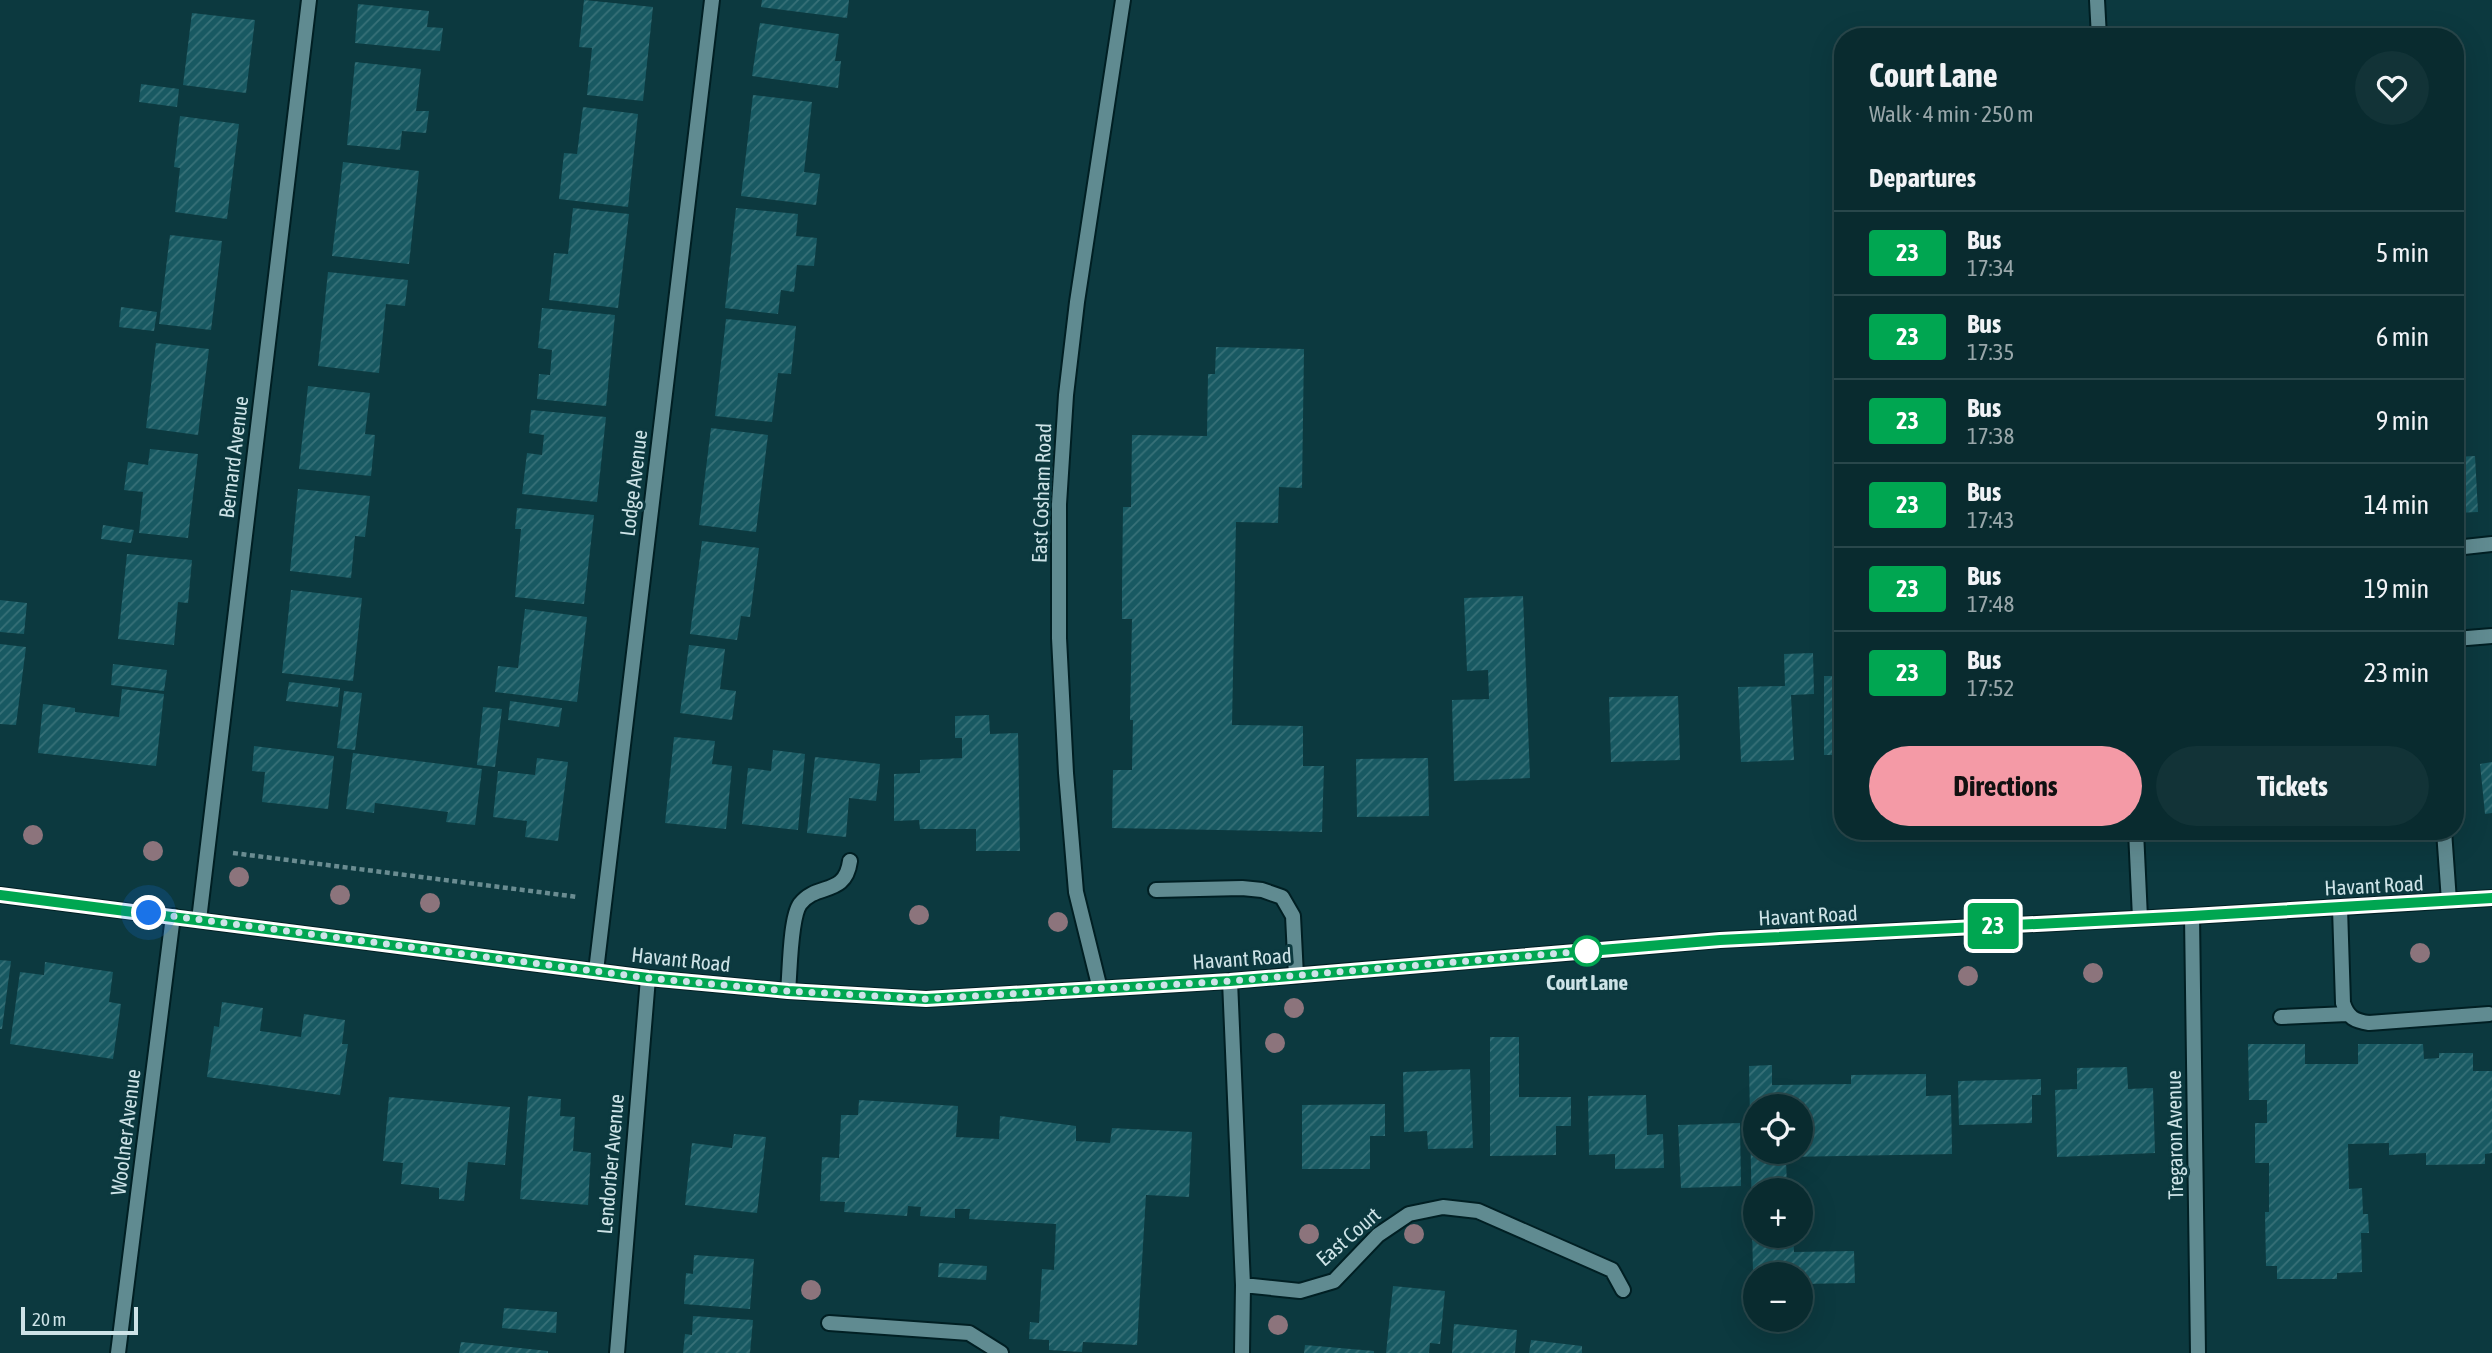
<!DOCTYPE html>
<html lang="en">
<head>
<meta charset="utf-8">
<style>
	:root { --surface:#092b2f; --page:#123337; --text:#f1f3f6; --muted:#99a7aa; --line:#29474b; --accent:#f49aa6 }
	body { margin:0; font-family:"Asap Condensed",sans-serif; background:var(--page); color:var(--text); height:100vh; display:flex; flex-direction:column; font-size:26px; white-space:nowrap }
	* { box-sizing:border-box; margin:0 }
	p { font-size:23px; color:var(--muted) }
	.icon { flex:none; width:38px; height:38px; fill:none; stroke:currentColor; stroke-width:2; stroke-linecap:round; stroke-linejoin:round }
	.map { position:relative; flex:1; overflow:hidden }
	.panel { position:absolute; left:1834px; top:28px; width:630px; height:812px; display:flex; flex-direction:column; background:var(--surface); border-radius:28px; box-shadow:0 7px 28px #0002,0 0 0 2px var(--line) }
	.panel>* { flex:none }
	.badge { padding:0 14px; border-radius:5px; font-size:24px; line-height:46px }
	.tools { position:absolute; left:1743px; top:1094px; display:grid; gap:14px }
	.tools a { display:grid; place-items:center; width:70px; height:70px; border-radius:50%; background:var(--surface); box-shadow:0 7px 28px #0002,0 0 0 2px var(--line); font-size:35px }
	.scale { position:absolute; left:21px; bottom:18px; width:117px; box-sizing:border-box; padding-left:7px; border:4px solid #cde3e7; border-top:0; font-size:19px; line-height:24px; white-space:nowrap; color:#cde3e7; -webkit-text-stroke:5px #0c393f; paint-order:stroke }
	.you { position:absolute; width:35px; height:35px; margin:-18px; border:5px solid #fff; border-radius:50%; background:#1a73e8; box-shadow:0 0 0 10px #1a73e833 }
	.map>.badge { position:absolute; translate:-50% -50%; box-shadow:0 0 0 4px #fff }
	h2 { padding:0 35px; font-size:26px; line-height:63px }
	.round { display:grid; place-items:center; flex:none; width:74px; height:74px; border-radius:37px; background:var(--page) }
	.headline { display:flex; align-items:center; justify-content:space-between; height:119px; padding:0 35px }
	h1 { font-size:33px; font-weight:700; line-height:52px }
	.primary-button { display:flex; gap:14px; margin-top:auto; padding:14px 35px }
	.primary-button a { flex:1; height:80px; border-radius:42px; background:var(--accent); color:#111; font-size:28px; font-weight:700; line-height:80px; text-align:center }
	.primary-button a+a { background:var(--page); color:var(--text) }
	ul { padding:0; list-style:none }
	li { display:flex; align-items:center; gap:21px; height:84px; padding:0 35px; border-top:2px solid var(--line) }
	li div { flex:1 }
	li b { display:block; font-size:26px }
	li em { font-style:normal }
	li .badge { min-width:77px; font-weight:700; text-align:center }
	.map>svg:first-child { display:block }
</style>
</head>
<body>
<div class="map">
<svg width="2492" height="1353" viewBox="0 0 2492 1353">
	<defs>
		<pattern id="building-hatch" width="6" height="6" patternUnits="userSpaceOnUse" patternTransform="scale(1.75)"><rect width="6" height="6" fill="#185962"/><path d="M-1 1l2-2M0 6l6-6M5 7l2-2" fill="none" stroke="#387178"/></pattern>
	</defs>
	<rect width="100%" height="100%" fill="#0c393f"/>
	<path fill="url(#building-hatch)" fill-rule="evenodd" d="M584 0 653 7 643 101 587 95 592 48 579 47Z
		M762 0H849L847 18 761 7Z
		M358 4 429 11 427 27 443 28 440 51 355 43Z
		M192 13 255 20 246 93 183 85Z
		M760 23 839 34 835 61H841L838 88 752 76Z
		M355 62 421 69 416 111H429L426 133 402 131 400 150 347 145Z
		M141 84 179 89 177 107 139 102Z
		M753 95 812 102 804 172 820 174 816 205 741 196Z
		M583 107 638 114 628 207 559 199 564 153 577 154Z
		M180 116 239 124 227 219 175 212 180 168 174 167Z
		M343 162 419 171 409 264 332 256Z
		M573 208 629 214 618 308 549 300 554 253 568 254Z
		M736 208 798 214 796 236 817 238 814 266 797 265 794 292 781 290 778 314 725 308Z
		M170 235 222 241 211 330 159 324Z
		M328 272 408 280 405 306 386 304 379 373 318 366Z
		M121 307 157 312 154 331 119 327Z
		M542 308 615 315 606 406 537 399 539 374 550 375 552 350 538 348Z
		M726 319 796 326 791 374 778 373 772 422 715 416Z
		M156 343 209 349 198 435 146 428Z
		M1216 347 1304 349 1302 488 1279 487 1278 523 1236 522 1232 725 1303 726V766H1324L1322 832 1112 828 1113 770H1132L1133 720H1130L1132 619H1122V592L1123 507H1131L1132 435 1207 436 1208 374H1215Z
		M308 386 370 393 365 434 375 435 371 476 299 469Z
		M531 410 606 417 597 502 522 494 527 453 542 455 544 435 529 433Z
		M711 428 768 435 756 532 699 525Z
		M150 449 198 454 188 538 139 533 143 492 124 490 128 462 148 465Z
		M2475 456 2478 512 2455 513V457Z
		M298 489 370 496 365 537 355 536 351 578 290 571Z
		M517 508 594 515 584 604 515 597 521 529H515Z
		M103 525 134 530 131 543 101 539Z
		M702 541 759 548 750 617 741 616 737 640 690 634Z
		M127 554 192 560 188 603 178 602 174 645 118 639Z
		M291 590 362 598 353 681 282 673Z
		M1523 596 1530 778 1454 781 1452 700 1489 699 1488 670 1467 671 1464 598Z
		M0 600 27 603 24 634 0 632Z
		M525 609 587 617 577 702 495 692 498 666 518 668Z
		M0 644 26 647 16 725 0 724Z
		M689 645 725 649 720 689 736 691 732 720 680 713Z
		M1813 653 1814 694 1791 695 1794 760 1741 762 1738 687 1785 686 1784 654Z
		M113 664 167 670 164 691 111 685Z
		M1824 676H1843V755H1824Z
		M289 682 340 688 338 707 286 701Z
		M122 689 164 694 156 766 38 753 43 704 75 708V712L119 717Z
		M344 691 362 693 355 750 337 748Z
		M1678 696 1680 760 1611 762 1609 697Z
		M510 701 562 708 559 727 508 720Z
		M483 707 502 709 495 767 477 765Z
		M989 715 990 734 1018 733 1020 851H976V829H920L919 820 894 821V774L920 773V760L962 758V738H955V716Z
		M674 737 715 741 712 764 732 766 726 829 665 823Z
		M254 746 334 756 328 809 262 802 265 772 252 771Z
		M773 750 805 754 798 830 742 824 748 768 771 771Z
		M353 753 482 769 475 825 446 822 448 812 375 803 374 813 346 809Z
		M815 757 880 764 876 801 849 798 846 837 807 833Z
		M537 758 568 762 558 841 525 837 527 821 493 817 498 771 535 775Z
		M1428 758 1429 816 1357 817 1356 759Z
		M2492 762V813L2485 814 2480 764Z
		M0 960 11 961 2 1029H0Z
		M45 962 113 972 109 1002 121 1004 113 1059 10 1044 20 972 44 975Z
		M222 1002 263 1008 260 1031 281 1034 301 1037 304 1014 345 1020 342 1044H348L340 1095 207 1077 214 1026 219 1027Z
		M1490 1037H1519V1097H1571V1126H1556V1155L1490 1156Z
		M2248 1044H2305V1064H2358V1044H2423L2424 1059 2439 1058V1053H2473V1071H2492V1153L2485 1154V1164L2426 1165V1153L2389 1155V1143L2348 1144 2349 1189 2362 1188 2363 1214H2368L2369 1233H2361L2362 1272 2337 1273V1279H2277V1266H2266L2265 1212H2269V1163H2255V1123H2267V1100H2249Z
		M1772 1065V1085L1851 1084V1075L1926 1074V1096L1951 1095 1952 1154 1786 1157 1787 1190H1755V1236H1793L1794 1252 1854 1251 1855 1283 1801 1284V1274H1753L1749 1066ZM1755 1106H1801V1152H1755Z
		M2127 1067 2128 1089 2153 1088 2155 1153 2057 1157 2055 1090 2077 1089V1068Z
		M1470 1069 1473 1148 1428 1149 1427 1131 1404 1132 1403 1072Z
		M2041 1079V1095H2032V1123L1959 1125 1958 1081Z
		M1646 1095 1647 1135 1663 1134 1664 1168 1615 1169V1154L1589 1155 1588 1096Z
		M528 1096 561 1099 560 1116 575 1117 573 1151 591 1153 588 1205 520 1199Z
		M389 1097 510 1107 505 1165 468 1162 464 1201 439 1199V1188L401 1184 403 1163 383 1161Z
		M859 1100 958 1106 956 1137 999 1139 1000 1116 1076 1126V1141L1110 1143 1112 1128 1192 1132 1189 1197 1146 1195 1137 1345 1083 1342 1082 1352 1049 1350V1340L1029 1339 1030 1322 1039 1323 1042 1269 1054 1270 1056 1224 969 1219 970 1209H955V1218L920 1216 921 1207 908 1206 907 1216 844 1212 845 1202 820 1201 822 1157 839 1158 841 1115H858Z
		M1385 1104V1136H1370V1169H1302V1105Z
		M1740 1123 1741 1186 1681 1188 1678 1125Z
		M734 1134 766 1137 757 1213 685 1205 692 1143 732 1148Z
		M694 1255 754 1259 750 1309 684 1304 686 1273 693 1274Z
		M939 1263 987 1266 986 1280 938 1277Z
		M1393 1286 1445 1291 1440 1344 1430 1343 1429 1353H1386Z
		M504 1308 557 1312 556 1333 502 1328Z
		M693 1316 753 1320 750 1353H683L685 1334 692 1335Z
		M1454 1324 1517 1330 1515 1353H1452Z
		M1531 1340 1582 1346V1353H1529Z
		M461 1342 548 1351V1353H459Z
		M1305 1345 1374 1351V1353H1304Z"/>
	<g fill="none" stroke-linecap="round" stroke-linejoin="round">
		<g stroke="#001f23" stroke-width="18">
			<path id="service" d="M2455 548 2492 544
				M2455 639 2492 636
				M2444 831 2449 901
				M1156 890 1242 888 1262 890 1282 897 1293 916 1296 976
				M2340 908 2343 1003C2348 1018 2355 1021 2369 1023L2489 1014
				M788 991C790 972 790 918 800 904 817 882 845 897 850 861
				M2281 1017 2347 1014
				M829 1323 969 1333 1001 1353"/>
		</g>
		<g stroke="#001f23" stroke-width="18">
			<path id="minor" d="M2097 0 2099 37
				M2136 831 2140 918
				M2192 916 2198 1353
				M199 920 309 0
				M596 971 712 0
				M1230 981 1243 1285 1242 1353
				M1100 989 1076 892 1066 773 1059 638V504L1066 395 1077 302 1123 0
				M1243 1285 1300 1291 1334 1281 1378 1235 1409 1214 1443 1207 1478 1211 1612 1270 1623 1290
				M118 1353 173 916
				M617 1353 648 978"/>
		</g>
		<g stroke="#001f23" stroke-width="18">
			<path id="tertiary" d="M0 895 648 978 788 991 926 999 1230 981 1720 940 2192 916 2492 898"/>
		</g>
		<path stroke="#6a8c91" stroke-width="4.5" stroke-dasharray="5 3.5" stroke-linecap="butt" d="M233 853 578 897"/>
		<use href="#service" stroke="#608b91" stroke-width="14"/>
		<use href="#minor" stroke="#608b91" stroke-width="14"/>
		<use href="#tertiary" stroke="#608b91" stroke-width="14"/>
	</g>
	<g fill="#8c747c">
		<circle cx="33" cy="835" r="10"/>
		<circle cx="153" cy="851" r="10"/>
		<circle cx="239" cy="877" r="10"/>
		<circle cx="340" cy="895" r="10"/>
		<circle cx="430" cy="903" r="10"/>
		<circle cx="919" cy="915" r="10"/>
		<circle cx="1058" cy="922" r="10"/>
		<circle cx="2420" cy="953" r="10"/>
		<circle cx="2093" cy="973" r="10"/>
		<circle cx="1968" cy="976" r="10"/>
		<circle cx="1294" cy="1008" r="10"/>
		<circle cx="1275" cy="1043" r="10"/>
		<circle cx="1309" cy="1234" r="10"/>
		<circle cx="1414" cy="1234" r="10"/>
		<circle cx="811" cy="1290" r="10"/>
		<circle cx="1278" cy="1325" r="10"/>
	</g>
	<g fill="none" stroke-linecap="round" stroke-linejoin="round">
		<g stroke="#fff" stroke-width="16">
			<path id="line" d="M0 895 648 978 788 991 926 999 1230 981 1720 940 2192 916 2492 898"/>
		</g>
		<use href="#line" stroke="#00a651" stroke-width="10"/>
		<path stroke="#cde3e7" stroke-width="7" stroke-dasharray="0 12.6" d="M149 913 648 978 788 991 926 999 1230 981 1587 951"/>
	</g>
	<circle fill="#fff" stroke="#00a651" stroke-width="3.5" cx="1587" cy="951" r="14"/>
	<g text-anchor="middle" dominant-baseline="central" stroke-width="6" stroke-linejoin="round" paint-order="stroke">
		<g font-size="21" fill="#cde3e7" stroke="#0c393f">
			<text transform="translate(233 457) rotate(-83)">Bernard Avenue</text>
			<text transform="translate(633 483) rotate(-83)">Lodge Avenue</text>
			<text transform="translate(1041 493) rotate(-88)">East Cosham Road</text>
			<text transform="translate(2374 885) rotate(-3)">Havant Road</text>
			<text transform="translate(1808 915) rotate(-3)">Havant Road</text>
			<text transform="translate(1242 958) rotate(-4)">Havant Road</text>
			<text transform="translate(681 959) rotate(6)">Havant Road</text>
			<text transform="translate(125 1132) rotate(-83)">Woolner Avenue</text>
			<text transform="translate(2174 1135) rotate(-91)">Tregaron Avenue</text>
			<text transform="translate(610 1164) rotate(-85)">Lendorber Avenue</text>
			<text transform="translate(1348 1236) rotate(-41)">East Court</text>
		</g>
		<g font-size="21" font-weight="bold" fill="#cde3e7" stroke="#0c393f">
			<text x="1587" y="982">Court Lane</text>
		</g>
	</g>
</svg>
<div class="tools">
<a><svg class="icon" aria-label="locate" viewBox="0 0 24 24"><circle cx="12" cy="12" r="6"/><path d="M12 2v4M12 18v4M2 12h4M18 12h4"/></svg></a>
<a>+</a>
<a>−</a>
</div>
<div class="scale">20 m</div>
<div class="you" style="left:149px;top:913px"></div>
<b class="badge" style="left:1993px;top:926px;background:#00a651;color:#fff">23</b>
<section class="panel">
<div class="headline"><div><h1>Court Lane</h1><p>Walk · 4 min · 250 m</p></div><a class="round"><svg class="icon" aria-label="heart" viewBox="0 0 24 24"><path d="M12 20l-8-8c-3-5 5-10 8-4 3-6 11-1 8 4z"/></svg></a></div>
<h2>Departures</h2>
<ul>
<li><span class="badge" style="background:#00a651;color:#fff">23</span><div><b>Bus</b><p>17:34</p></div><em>5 min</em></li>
<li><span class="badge" style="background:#00a651;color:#fff">23</span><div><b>Bus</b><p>17:35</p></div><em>6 min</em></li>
<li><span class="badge" style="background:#00a651;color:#fff">23</span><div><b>Bus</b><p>17:38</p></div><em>9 min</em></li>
<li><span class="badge" style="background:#00a651;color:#fff">23</span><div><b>Bus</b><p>17:43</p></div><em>14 min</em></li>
<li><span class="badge" style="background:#00a651;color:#fff">23</span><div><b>Bus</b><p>17:48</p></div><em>19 min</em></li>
<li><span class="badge" style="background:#00a651;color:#fff">23</span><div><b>Bus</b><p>17:52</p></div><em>23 min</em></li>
</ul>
<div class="primary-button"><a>Directions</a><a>Tickets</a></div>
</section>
</div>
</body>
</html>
